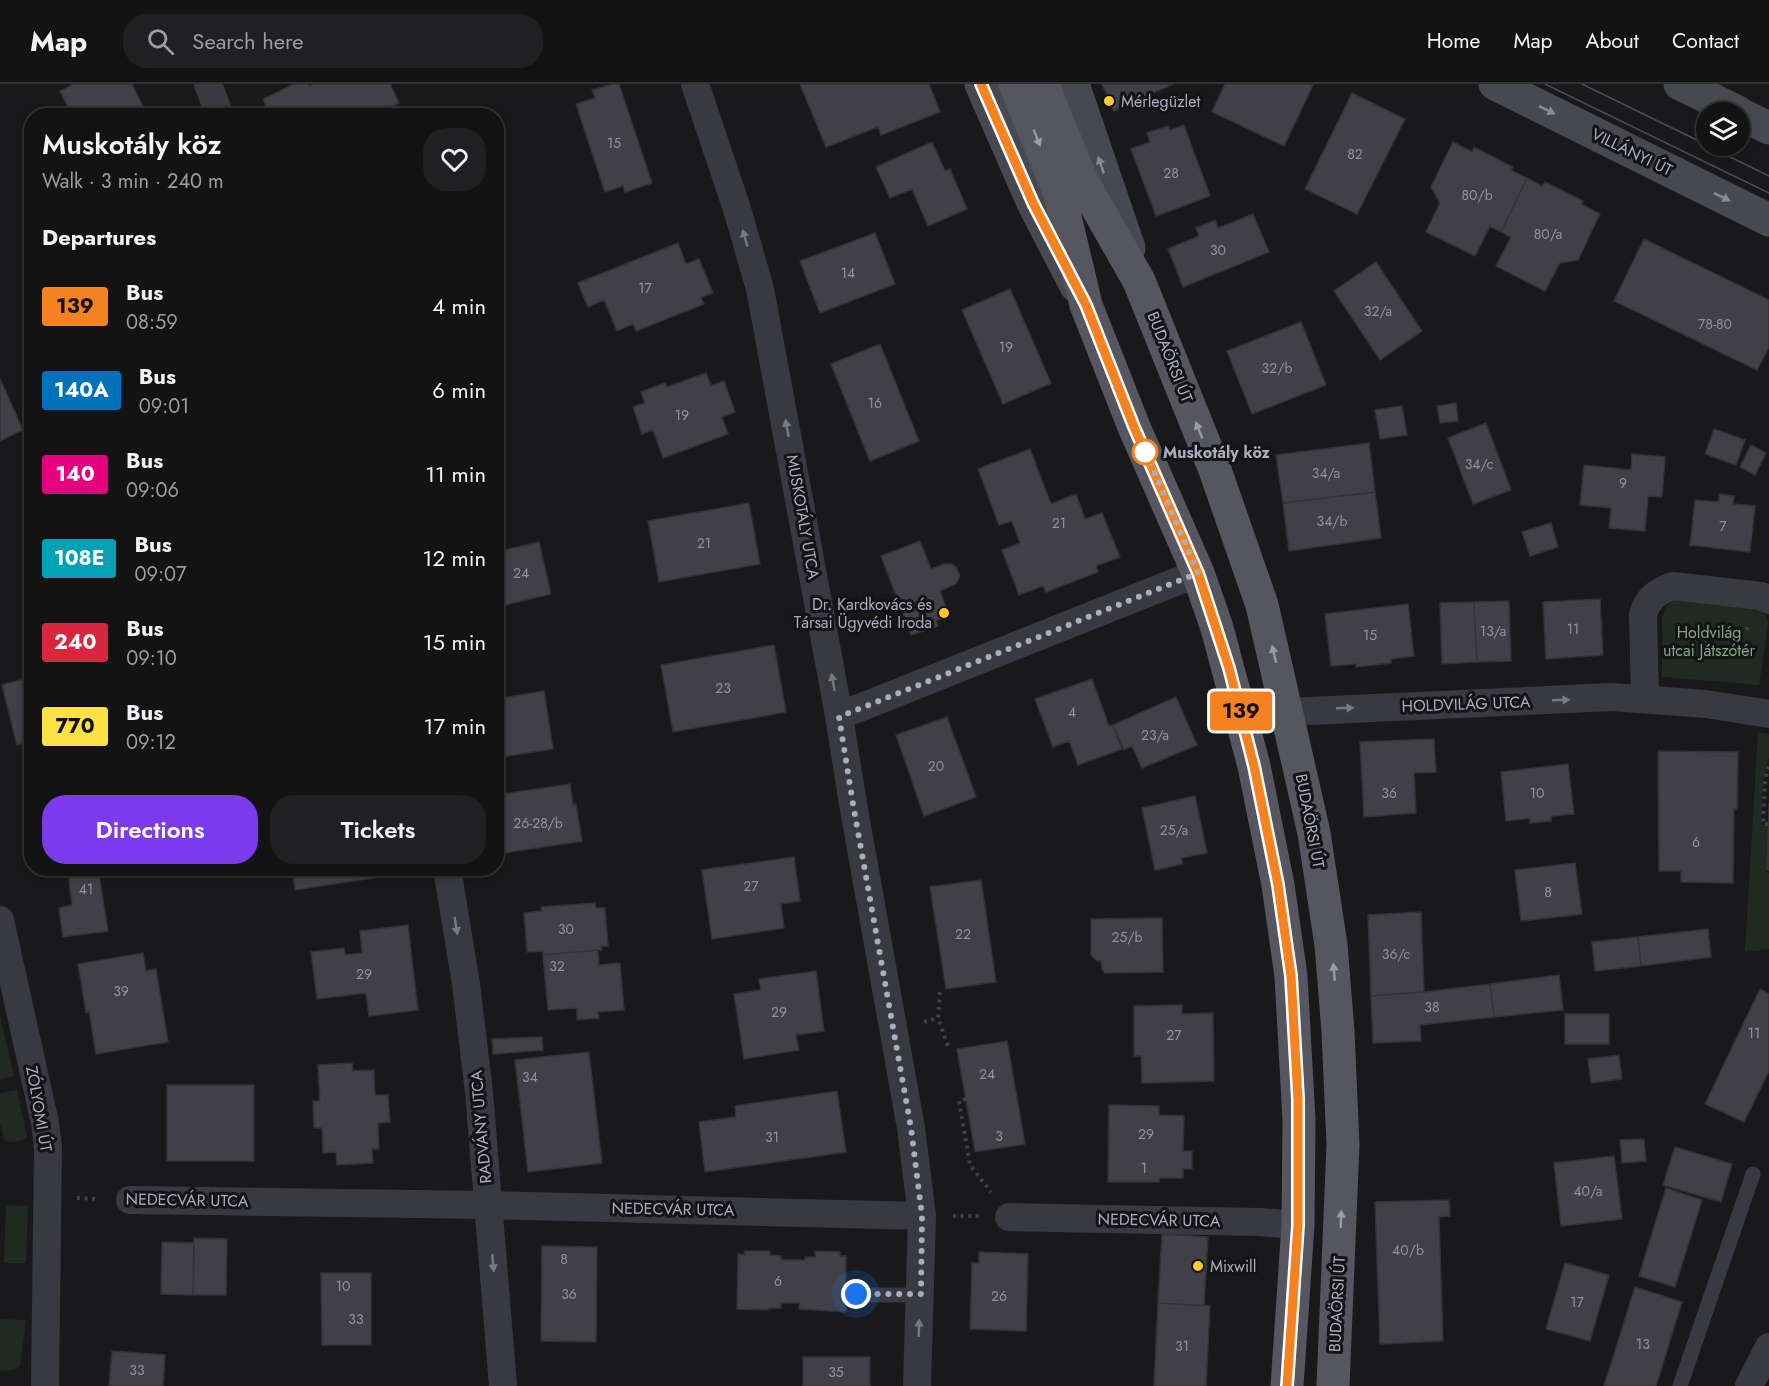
<!DOCTYPE html>
<html lang="en">
<head>
<meta charset="utf-8">
<style>
	:root { --surface:#131314; --page:#202022; --text:#f1f3f6; --muted:#9d9ea0; --line:#323234; --accent:#7c3aed }
	body { margin:0; font-family:Jost,sans-serif; background:var(--page); color:var(--text); height:100vh; display:flex; flex-direction:column; font-size:22px; white-space:nowrap }
	* { box-sizing:border-box; margin:0 }
	p { font-size:20px; color:var(--muted) }
	.icon { flex:none; width:33px; height:33px; fill:none; stroke:currentColor; stroke-width:2; stroke-linecap:round; stroke-linejoin:round }
	.map { position:relative; flex:1; overflow:hidden }
	.details { position:absolute; left:24px; top:24px; width:480px; height:768px; display:flex; flex-direction:column; background:var(--surface); border-radius:24px; box-shadow:0 3px 9px #0003,0 0 0 2px var(--line) }
	.details>* { flex:none }
	.badge { padding:0 12px; border-radius:4px; font-size:21px; line-height:39px }
	.buttons { position:absolute; left:1696px; top:18px; display:grid; gap:12px }
	.buttons a { display:grid; place-items:center; width:54px; height:54px; border-radius:50%; background:var(--surface); box-shadow:0 3px 9px #0003,0 0 0 2px var(--line); font-size:30px }
	.you { position:absolute; width:30px; height:30px; margin:-15px; border:4px solid #fff; border-radius:50%; background:#1a73e8; box-shadow:0 0 0 9px #1a73e833 }
	.map>.badge { position:absolute; translate:-50% -50%; box-shadow:0 0 0 3px #fff }
	h2 { padding:0 18px; font-size:22px; line-height:54px }
	.round { display:grid; place-items:center; flex:none; width:63px; height:63px; border-radius:24px; background:var(--page) }
	.head { display:flex; align-items:center; justify-content:space-between; height:102px; padding:0 18px }
	h1 { font-size:28px; font-weight:600; line-height:45px }
	.button { display:flex; gap:12px; margin-top:auto; padding:12px 18px }
	.button a { flex:1; height:69px; border-radius:24px; background:var(--accent); color:#fff; font-size:24px; font-weight:600; line-height:69px; text-align:center }
	.button a+a { background:var(--page); color:var(--text) }
	ul { padding:0; list-style:none }
	li { display:flex; align-items:center; gap:18px; height:84px; padding:0 18px }
	li div { flex:1 }
	li b { display:block; font-size:22px }
	li em { font-style:normal }
	li .badge { min-width:66px; font-weight:700; text-align:center }
	header { display:flex; align-items:center; gap:36px; box-sizing:border-box; height:84px; padding:0 30px; background:var(--surface); border-bottom:2px solid var(--line) }
	header strong { font-size:28px }
	nav { display:flex; gap:33px; margin-inline-start:auto; font-size:21px }
	.search { width:420px; height:54px; background:var(--page); display:flex; align-items:center; gap:15px; box-sizing:border-box; padding:0 21px; border-radius:24px; color:var(--muted); font-size:22px }
	.map>svg:first-child { display:block }
</style>
</head>
<body>
<header>
<strong>Map</strong>
<div class="search"><svg class="icon" aria-label="search" viewBox="0 0 24 24"><circle cx="10" cy="10" r="6"/><path d="M15 15l6 6"/></svg>Search here</div>
<nav><a>Home</a><a>Map</a><a>About</a><a>Contact</a></nav>
</header>
<div class="map">
<svg width="1769" height="1302" viewBox="0 0 1769 1302">
	<rect width="100%" height="100%" fill="#19191b"/>
	<path fill="#202a22" d="M1677 515 1760 526 1766 533 1768 540 1759 601 1662 593V533C1665 523 1668 518 1677 515Z
		M1758 648 1769 650V673L1763 696 1761 741H1768L1767 788 1769 789V865L1745 868Z
		M0 932 14 992 0 995Z
		M17 1006 27 1053C19 1059 12 1059 4 1056L0 1039V1009Z
		M6 1121 28 1122 26 1179H4Z
		M0 1235 26 1236 20 1282 13 1286 0 1287Z"/>
	<path fill="#404046" stroke="#333237" stroke-width="1.5" d="M74 0H132L146 29 140 32H72L60 7Z
		M294 0H308L309 2 313 0H390L399 19 373 32H271L263 15Z
		M613 0H619L652 99 625 108 623 102 605 108 576 20 595 14 592 6Z
		M800 0H929L940 28 881 51 878 43 826 63Z
		M1102 0H1173L1114 27Z
		M1225 0H1311L1313 1 1284 62 1212 28Z
		M1352 9 1405 35 1357 130 1305 105Z
		M1184 41 1210 112 1156 132 1131 65 1150 58 1147 49 1168 42 1170 46Z
		M932 58 945 87 950 85 967 125 928 142 912 105 890 114 876 83Z
		M1453 58 1472 68 1474 63 1513 83 1511 86 1527 94 1501 148 1490 142 1475 172 1426 148 1440 119 1431 103Z
		M1527 94 1542 102 1545 98 1583 117 1581 120 1600 130 1578 176 1560 179 1545 207 1496 182 1511 153 1501 148Z
		M1253 130 1269 168 1183 203 1168 165 1199 152 1196 144 1215 136 1218 144Z
		M875 149 895 200 820 229 800 177Z
		M1644 155 1769 216V263L1757 286 1614 217Z
		M678 159 686 180 699 175 713 209 701 213 704 220 636 247 633 240 617 247 604 216 588 223 578 199Z
		M1376 178 1422 247 1380 276 1334 207Z
		M1010 205 1051 299 1003 320 962 226Z
		M1301 238 1326 301 1252 330 1227 267Z
		M880 260 919 357 870 377 831 280Z
		M706 289 711 302 724 297 735 328 722 333 728 350 663 374 653 346 642 350 633 323 645 319 641 308 665 299 667 303Z
		M0 295 23 346 0 357Z
		M1456 319 1458 337 1440 339 1437 322Z
		M1402 322 1407 351 1380 355 1375 326Z
		M1486 339 1511 406 1473 420 1448 354Z
		M1714 345 1745 356 1736 381 1705 370Z
		M1369 359 1375 408 1283 419 1276 371Z
		M1751 361 1766 369 1755 391 1740 383Z
		M1030 365 1051 420 1076 410 1085 435 1102 429 1120 473 1096 482 1098 488 1046 508 1043 502 1019 511 1002 466 1020 459 1012 437 999 441 978 385Z
		M1632 370 1665 373 1662 413 1648 412 1645 447 1609 444 1611 424 1580 421 1584 381 1631 386Z
		M1375 408 1381 454 1289 467 1283 419Z
		M1719 410 1734 412 1733 420 1755 422 1750 468 1690 461 1695 416 1719 418Z
		M749 419 760 480 659 498 648 437Z
		M1551 439 1558 463 1530 472 1522 448Z
		M920 457 931 485 945 480H951L956 483 960 492 956 500 940 507 949 532 936 537 938 542 911 551 881 472Z
		M539 458 551 510 496 523V468Z
		M1600 515 1603 571 1546 575 1543 518Z
		M1509 517 1511 577 1477 578 1474 518Z
		M1474 518 1477 578 1442 580 1440 519Z
		M1408 520 1414 572 1391 575V579L1356 583V580L1331 582 1325 530Z
		M774 561 786 628 673 648 661 581Z
		M32 593V657L17 661 2 601Z
		M1092 595 1109 642 1113 641 1122 665 1078 681 1069 657 1053 663 1035 615Z
		M544 607 553 665 496 674V615Z
		M1176 613 1197 661 1142 684 1132 662 1124 666 1113 641Z
		M947 633 976 713 924 732 896 651Z
		M1434 655 1436 688 1414 689 1416 729 1364 733 1360 658Z
		M1658 667 1738 668 1737 725 1734 724 1733 799 1681 798V787H1659Z
		M1568 680 1574 730 1551 732V737L1530 739V734L1506 737 1501 688Z
		M570 700 573 721 576 720 582 757 496 770V711Z
		M1195 712 1207 769 1181 774 1183 780 1155 786 1142 724Z
		M1769 719V786H1767Z
		M794 773 800 817 781 820 784 844 712 855 702 786Z
		M1575 779 1582 830 1521 837 1515 786Z
		M98 784 108 847 63 853 59 824 72 821 68 788Z
		M292 784H398L399 790 295 806Z
		M981 796 996 898 946 905 930 803Z
		M595 819 596 824H605L608 862H601L602 866H598L543 871V867L527 868 524 829 542 827 541 823Z
		M1421 828 1424 908 1371 912 1368 831Z
		M1162 834 1163 888 1105 889 1102 885 1101 877H1097L1091 871V835Z
		M408 841 418 926 369 932 366 909 317 915 311 868 344 864 345 871 362 869 360 847Z
		M1708 845 1711 873 1641 882 1638 853Z
		M1638 853 1641 882 1595 887 1592 858Z
		M598 866 599 881 620 879 624 926 598 928 599 934 577 936V924L548 926 543 871Z
		M143 869 146 887 156 885 168 958 96 970 89 927 86 928 78 880Z
		M816 887 824 947 796 951 799 966 744 975 734 910 761 906 759 895Z
		M1559 891 1563 926 1494 933 1490 900Z
		M1490 900 1494 933 1420 941 1421 957 1373 959 1371 912 1424 908Z
		M1760 905 1769 910V987L1744 1038 1705 1020Z
		M1182 921V930L1213 929 1214 997 1142 999 1141 972H1134V922Z
		M1565 930H1609V960H1565Z
		M542 953 543 966 493 970 492 955Z
		M1007 957 1025 1060 975 1068 957 965Z
		M589 968 602 1079 528 1088 515 976Z
		M1619 971 1622 995 1591 999 1588 975Z
		M352 979 353 987 374 986 375 1011H388L390 1038 378 1039 379 1065H372L373 1079 337 1081 336 1068 323 1069 322 1044H314L313 1017H320L318 981Z
		M167 1001H254V1077H167Z
		M837 1007 846 1068 705 1088 699 1038 736 1033 735 1022Z
		M1109 1021 1159 1022V1031L1184 1032 1183 1067H1192V1085H1183V1094H1159V1098H1108Z
		M1644 1055 1646 1077 1622 1079 1620 1056Z
		M1675 1063 1732 1080 1721 1118 1663 1101Z
		M1614 1072 1622 1135 1561 1142 1554 1079Z
		M1666 1104 1702 1116 1675 1203 1639 1192Z
		M1449 1116 1450 1132 1439 1133 1443 1257 1380 1260 1375 1118Z
		M1162 1150 1208 1153 1204 1222 1158 1219Z
		M194 1154 227 1155 226 1211H193Z
		M162 1158 194 1159 193 1211 161 1210Z
		M542 1162 597 1163 596 1258 541 1257Z
		M745 1167H770V1171L781 1172V1176H805V1173H815V1167L840 1168V1172H846V1228L799 1225 800 1219H781V1224H768V1226L737 1225 738 1170 745 1171Z
		M979 1168 1028 1170 1026 1247 970 1245 972 1179H979Z
		M1565 1179 1609 1191 1590 1257 1546 1245Z
		M321 1189H371V1261H322Z
		M1635 1203 1682 1218 1656 1302H1604Z
		M1158 1219 1210 1222 1206 1302H1154Z
		M112 1267 165 1271 163 1302H109Z
		M803 1273H870V1302H803Z"/>
	<g fill="none" stroke-linecap="round" stroke-linejoin="round">
		<path stroke="#3f4148" stroke-width="4" stroke-dasharray="3 4.5" stroke-linecap="butt" d="M1675 572 1699 571 1702 564 1712 553 1737 552 1750 542
			M1768 740H1763L1765 696 1769 681
			M940 908 938 934 948 962
			M924 938 938 934
			M966 1015 959 1017 970 1081 991 1108
			M77 1114 99 1115
			M953 1132H979"/>
		<path stroke="#393a41" stroke-width="15" d="M857 1211H921
			M1680 1302 1753 1090"/>
		<path stroke="#393a41" stroke-width="28" d="M208 0 220 32
			M695 0 737 125 760 205 839 632 853 720 911 1044 922 1132 917 1302
			M1645 615 1643 530C1648 514 1658 507 1673 502L1761 512 1769 516
			M1287 628 1612 613 1706 620 1769 630
			M839 632 1198 489
			M447 784 466 900 479 1008 503 1302
			M0 836 45 1039 48 1064 45 1302
			M130 1116 487 1121 922 1132
			M1009 1133 1259 1138 1298 1141
			M1749 1302 1769 1263"/>
		<path stroke="#474951" stroke-width="33" d="M981 0 1033 119 1076 202
			M1073 0 1129 164
			M1495 0 1769 136
			M1680 0 1738 28
			M1740 30 1769 44"/>
		<path stroke="#555660" stroke-width="33" d="M1015 0 1059 107 1086 221 1134 343 1198 489 1217 544 1254 682 1278 801 1291 892 1299 1036 1298 1141 1287 1302
			M1042 0 1082 97 1139 197 1215 386 1262 521 1314 749 1331 861 1338 947 1343 1061 1333 1302"/>
		<path stroke="#4c4e56" stroke-width="1.5" d="M1545 0 1769 109
			M1582 0 1707 61
			M1708 62 1769 92"/>
	</g>
	<defs><path id="oneway-solid" d="M-6-.8H1V-3.2L6.5 0L1 3.2V.8H-6Z" transform="scale(1.5)"/></defs>
	<g fill="#878b97">
		<use href="#oneway-solid" transform="translate(1547 26) rotate(26)"/>
		<use href="#oneway-solid" transform="translate(1101 81) rotate(-109)"/>
		<use href="#oneway-solid" transform="translate(1722 113) rotate(26)"/>
	</g>
	<g fill="#999caa">
		<use href="#oneway-solid" transform="translate(1037 54) rotate(68)"/>
		<use href="#oneway-solid" transform="translate(1199 346) rotate(-112)"/>
		<use href="#oneway-solid" transform="translate(1274 570) rotate(-103)"/>
		<use href="#oneway-solid" transform="translate(1334 888) rotate(-95)"/>
		<use href="#oneway-solid" transform="translate(1341 1135) rotate(-88)"/>
	</g>
	<g fill="#777a85">
		<use href="#oneway-solid" transform="translate(745 154) rotate(-106)"/>
		<use href="#oneway-solid" transform="translate(787 344) rotate(-100)"/>
		<use href="#oneway-solid" transform="translate(833 598) rotate(-100)"/>
		<use href="#oneway-solid" transform="translate(1561 616) rotate(-2)"/>
		<use href="#oneway-solid" transform="translate(1345 624) rotate(-2)"/>
		<use href="#oneway-solid" transform="translate(456 842) rotate(81)"/>
		<use href="#oneway-solid" transform="translate(493 1179) rotate(85)"/>
		<use href="#oneway-solid" transform="translate(919 1244) rotate(-88)"/>
	</g>
	<g fill="none" stroke-linecap="round" stroke-linejoin="round">
		<g stroke="#fff" stroke-width="14">
			<path id="line" d="M981 0 1033 119 1086 221 1134 343 1198 489 1229 584 1254 682 1278 801 1291 892 1298 1015V1141L1287 1302"/>
		</g>
		<use href="#line" stroke="#f58220" stroke-width="9"/>
		<path stroke="#aaaebc" stroke-width="6" stroke-dasharray="0 10.8" d="M856 1210H921L922 1132 911 1044 853 720 839 633 1198 489 1144 364 1145 368"/>
	</g>
	<g fill="#ffc92d" stroke="#141416" stroke-width="2">
		<circle cx="1109" cy="17" r="6"/>
		<circle cx="944" cy="529" r="6"/>
		<circle cx="1198" cy="1182" r="6"/>
	</g>
	<circle fill="#fff" stroke="#f58220" stroke-width="3" cx="1145" cy="368" r="12"/>
	<g text-anchor="middle" dominant-baseline="central" stroke-width="6" stroke-linejoin="round" paint-order="stroke">
		<g font-size="14" fill="#90929e">
			<text x="614" y="59">15</text>
			<text x="1355" y="70">82</text>
			<text x="1171" y="89">28</text>
			<text x="1477" y="111">80/b</text>
			<text x="1548" y="150">80/a</text>
			<text x="1218" y="166">30</text>
			<text x="848" y="189">14</text>
			<text x="645" y="204">17</text>
			<text x="1378" y="227">32/a</text>
			<text x="1715" y="240">78-80</text>
			<text x="1006" y="263">19</text>
			<text x="1277" y="284">32/b</text>
			<text x="875" y="319">16</text>
			<text x="682" y="331">19</text>
			<text x="1479" y="380">34/c</text>
			<text x="1326" y="389">34/a</text>
			<text x="1623" y="399">9</text>
			<text x="1332" y="437">34/b</text>
			<text x="1059" y="439">21</text>
			<text x="1723" y="442">7</text>
			<text x="704" y="459">21</text>
			<text x="521" y="489">24</text>
			<text x="1573" y="545">11</text>
			<text x="1493" y="547">13/a</text>
			<text x="1370" y="551">15</text>
			<text x="723" y="604">23</text>
			<text x="1072" y="628">4</text>
			<text x="1155" y="651">23/a</text>
			<text x="936" y="682">20</text>
			<text x="1389" y="709">36</text>
			<text x="1537" y="709">10</text>
			<text x="538" y="739">26-28/b</text>
			<text x="1174" y="746">25/a</text>
			<text x="1696" y="758">6</text>
			<text x="751" y="802">27</text>
			<text x="86" y="805">41</text>
			<text x="1548" y="808">8</text>
			<text x="566" y="845">30</text>
			<text x="963" y="850">22</text>
			<text x="1127" y="853">25/b</text>
			<text x="1396" y="870">36/c</text>
			<text x="557" y="882">32</text>
			<text x="364" y="890">29</text>
			<text x="121" y="907">39</text>
			<text x="1432" y="923">38</text>
			<text x="779" y="928">29</text>
			<text x="1754" y="949">11</text>
			<text x="1174" y="951">27</text>
			<text x="987" y="990">24</text>
			<text x="530" y="993">34</text>
			<text x="1146" y="1050">29</text>
			<text x="999" y="1052">3</text>
			<text x="772" y="1053">31</text>
			<text x="1144" y="1084">1</text>
			<text x="1588" y="1107">40/a</text>
			<text x="1408" y="1166">40/b</text>
			<text x="564" y="1175">8</text>
			<text x="778" y="1197">6</text>
			<text x="343" y="1202">10</text>
			<text x="569" y="1210">36</text>
			<text x="999" y="1212">26</text>
			<text x="1577" y="1218">17</text>
			<text x="356" y="1235">33</text>
			<text x="1643" y="1260">13</text>
			<text x="1182" y="1262">31</text>
			<text x="137" y="1286">33</text>
			<text x="836" y="1288">35</text>
		</g>
		<g font-size="16" fill="#aaaebc" stroke="#141416" text-anchor="start">
			<text x="1121" y="17">Mérlegüzlet</text>
			<text x="932" y="520" text-anchor="end">Dr. Kardkovács és<tspan x="932" dy="18">Társai Ügyvédi Iroda</tspan></text>
			<text x="1210" y="1182">Mixwill</text>
		</g>
		<g font-size="16" fill="#aaaebc" stroke="#141416">
			<text transform="translate(1632 68) rotate(26)">VILLÁNYI ÚT</text>
			<text transform="translate(1170 273) rotate(68)">BUDAÖRSI ÚT</text>
			<text transform="translate(803 433) rotate(80)">MUSKOTÁLY UTCA</text>
			<text transform="translate(1466 620) rotate(-2)">HOLDVILÁG UTCA</text>
			<text transform="translate(1310 737) rotate(79)">BUDAÖRSI ÚT</text>
			<text transform="translate(39 1025) rotate(80)">ZÓLYOMI ÚT</text>
			<text transform="translate(481 1043) rotate(-95)">RADVÁNY UTCA</text>
			<text transform="translate(187 1116) rotate(1)">NEDECVÁR UTCA</text>
			<text transform="translate(673 1125) rotate(1)">NEDECVÁR UTCA</text>
			<text transform="translate(1159 1136) rotate(1)">NEDECVÁR UTCA</text>
			<text transform="translate(1337 1220) rotate(-87)">BUDAÖRSI ÚT</text>
		</g>
		<g font-size="16" font-weight="bold" fill="#aaaebc" stroke="#141416" text-anchor="start">
			<text x="1163" y="368">Muskotály köz</text>
		</g>
		<g font-size="16" fill="#7fa985" stroke="#141416">
			<text x="1709" y="548">Holdvilág<tspan x="1709" dy="18">utcai Játszótér</tspan></text>
		</g>
	</g>
</svg>
<div class="buttons">
<a><svg class="icon" aria-label="layers" viewBox="0 0 24 24"><path d="M12 4l9 5-9 5-9-5zM3 14l9 5 9-5"/></svg></a>
</div>
<div class="you" style="left:856px;top:1210px"></div>
<b class="badge" style="left:1241px;top:627px;background:#f58220;color:#111">139</b>
<section class="details">
<div class="head"><div><h1>Muskotály köz</h1><p>Walk · 3 min · 240 m</p></div><a class="round"><svg class="icon" aria-label="heart" viewBox="0 0 24 24"><path d="M12 20l-8-8c-3-5 5-10 8-4 3-6 11-1 8 4z"/></svg></a></div>
<h2>Departures</h2>
<ul>
<li><span class="badge" style="background:#f58220;color:#111">139</span><div><b>Bus</b><p>08:59</p></div><em>4 min</em></li>
<li><span class="badge" style="background:#0072bc;color:#fff">140A</span><div><b>Bus</b><p>09:01</p></div><em>6 min</em></li>
<li><span class="badge" style="background:#e6007e;color:#fff">140</span><div><b>Bus</b><p>09:06</p></div><em>11 min</em></li>
<li><span class="badge" style="background:#00a3b4;color:#fff">108E</span><div><b>Bus</b><p>09:07</p></div><em>12 min</em></li>
<li><span class="badge" style="background:#d7263d;color:#fff">240</span><div><b>Bus</b><p>09:10</p></div><em>15 min</em></li>
<li><span class="badge" style="background:#fbe143;color:#111">770</span><div><b>Bus</b><p>09:12</p></div><em>17 min</em></li>
</ul>
<div class="button"><a>Directions</a><a>Tickets</a></div>
</section>
</div>
</body>
</html>
